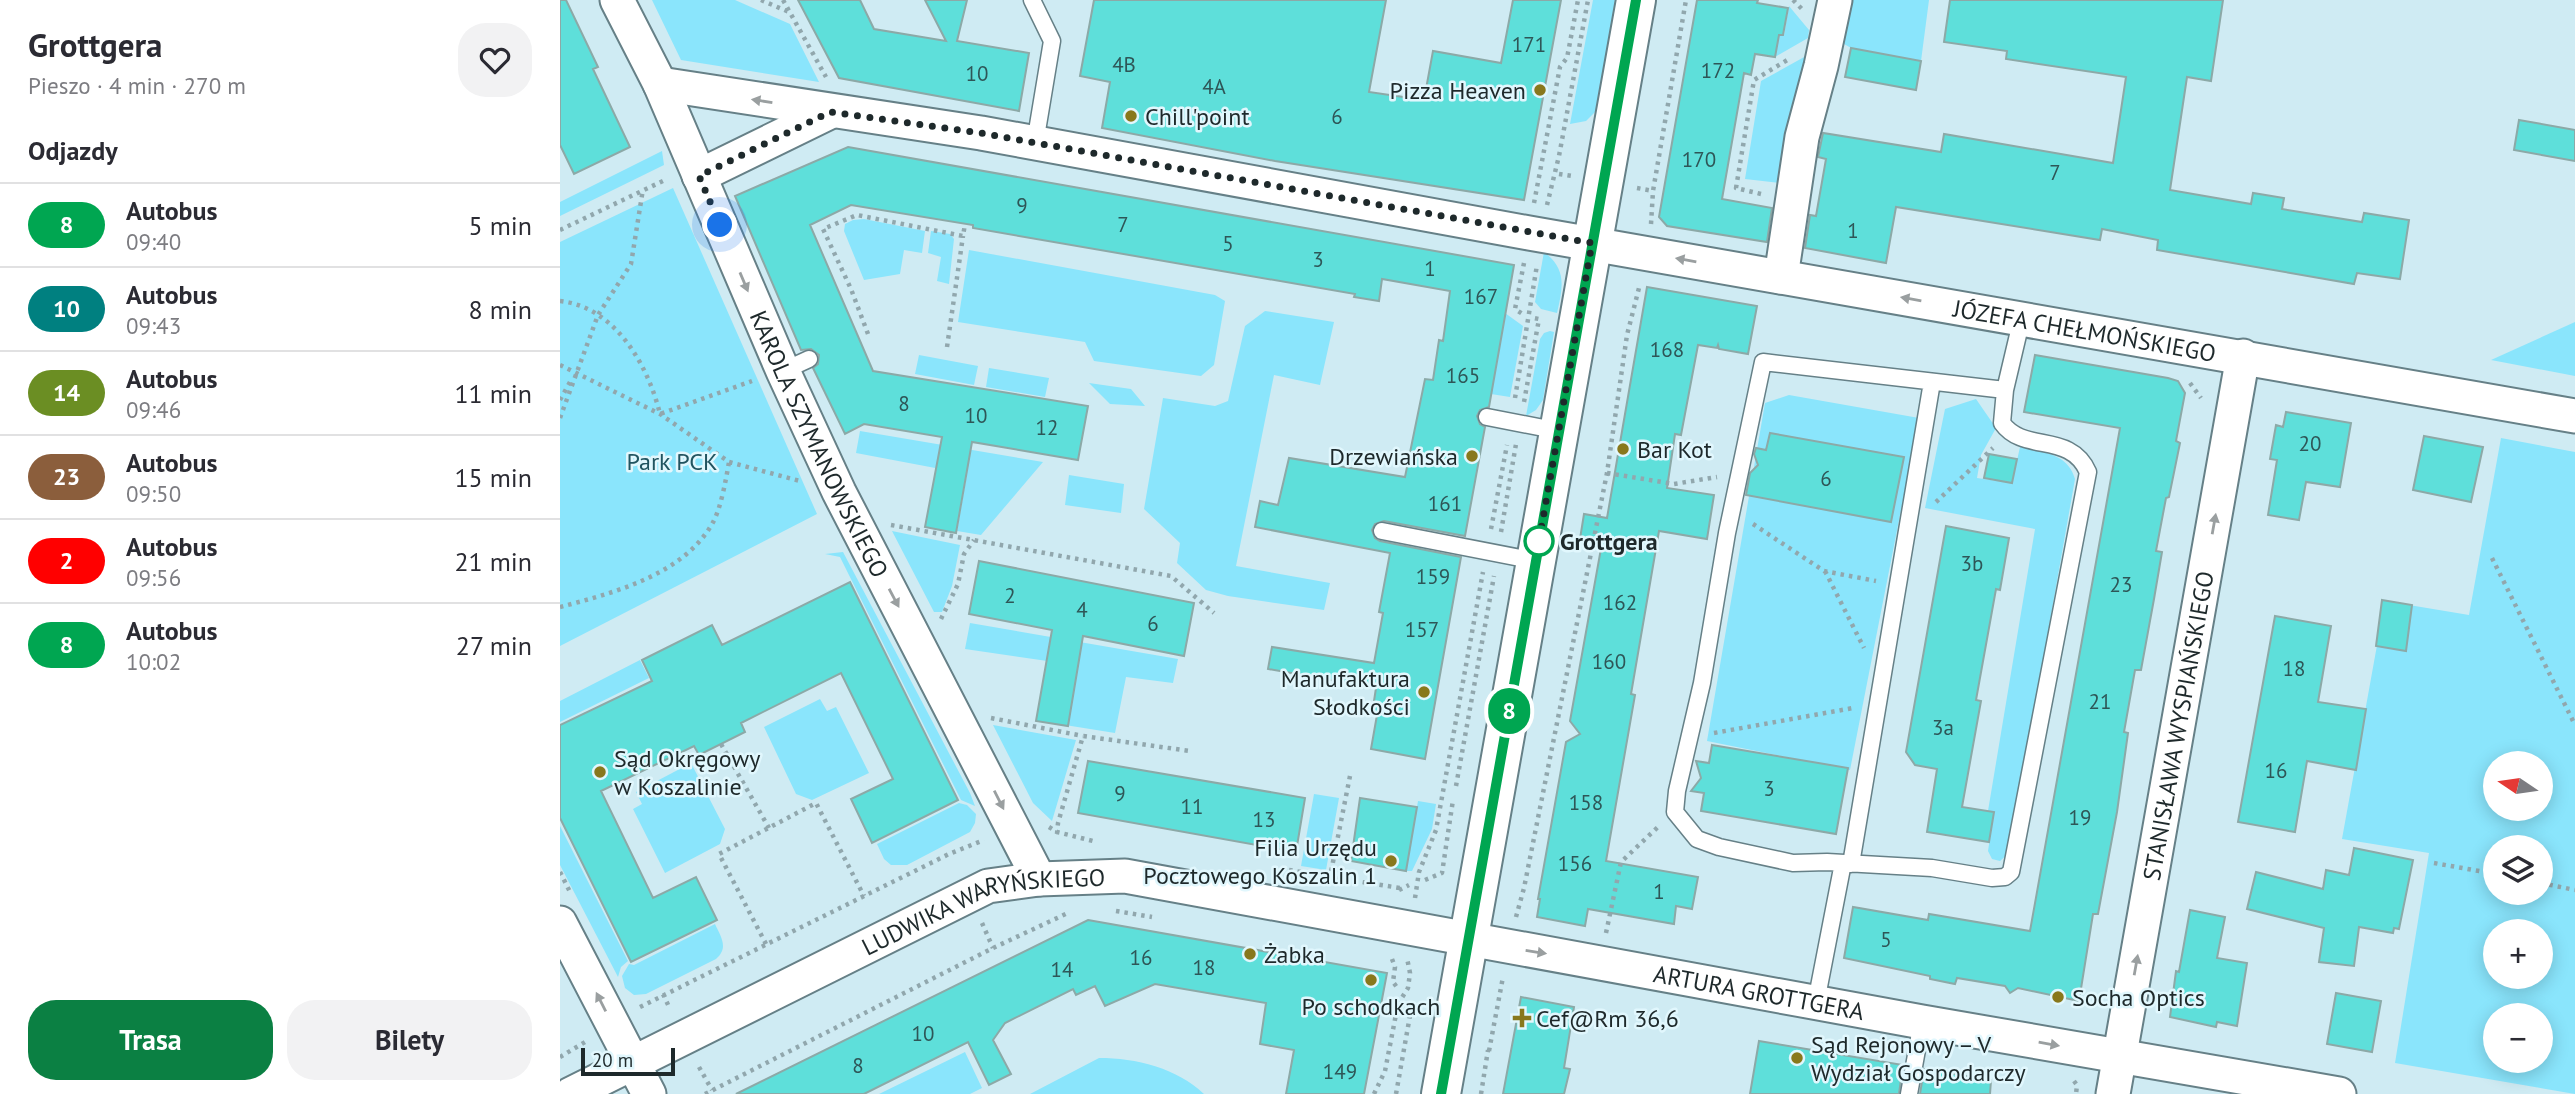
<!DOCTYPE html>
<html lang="pl">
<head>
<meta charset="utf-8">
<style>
	:root { --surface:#fff; --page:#f2f2f3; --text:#2b2b33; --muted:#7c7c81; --line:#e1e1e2; --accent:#0b8043 }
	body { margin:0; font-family:"PT Sans",sans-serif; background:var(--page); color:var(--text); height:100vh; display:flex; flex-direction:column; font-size:26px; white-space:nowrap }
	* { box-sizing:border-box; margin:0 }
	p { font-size:23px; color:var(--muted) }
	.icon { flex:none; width:38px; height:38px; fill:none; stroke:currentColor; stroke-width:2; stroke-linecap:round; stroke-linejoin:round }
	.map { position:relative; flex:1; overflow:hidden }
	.side { display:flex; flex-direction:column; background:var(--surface); width:560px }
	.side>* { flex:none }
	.badge { padding:0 14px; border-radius:23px; font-size:24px; line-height:46px }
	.needle { width:46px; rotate:283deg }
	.tools { position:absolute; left:1923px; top:751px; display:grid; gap:14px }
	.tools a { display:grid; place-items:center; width:70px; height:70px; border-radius:50%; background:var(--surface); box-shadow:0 4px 18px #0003; font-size:35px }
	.scale { position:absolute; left:21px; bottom:18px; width:94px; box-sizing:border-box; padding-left:7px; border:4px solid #1e292b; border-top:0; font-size:19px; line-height:24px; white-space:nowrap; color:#1e292b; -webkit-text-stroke:5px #e1f7fd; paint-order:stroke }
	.you { position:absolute; width:35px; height:35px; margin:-18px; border:5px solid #fff; border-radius:50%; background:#1a73e8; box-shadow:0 0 0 10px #1a73e833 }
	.map>.badge { position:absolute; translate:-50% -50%; box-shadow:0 0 0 4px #fff }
	h2 { padding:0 28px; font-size:26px; line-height:63px }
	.round { display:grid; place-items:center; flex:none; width:74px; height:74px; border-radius:28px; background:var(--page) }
	.head { display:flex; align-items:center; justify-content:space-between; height:119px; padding:0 28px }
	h1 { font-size:33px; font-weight:600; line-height:52px }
	.action { display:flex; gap:14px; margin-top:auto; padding:14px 28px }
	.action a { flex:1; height:80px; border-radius:28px; background:var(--accent); color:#fff; font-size:28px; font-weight:600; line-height:80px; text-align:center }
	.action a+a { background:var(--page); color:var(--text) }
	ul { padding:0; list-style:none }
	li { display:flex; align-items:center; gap:21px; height:84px; padding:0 28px; border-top:2px solid var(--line) }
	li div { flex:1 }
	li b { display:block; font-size:26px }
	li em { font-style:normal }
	li .badge { min-width:77px; font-weight:700; text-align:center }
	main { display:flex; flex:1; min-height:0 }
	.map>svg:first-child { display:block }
</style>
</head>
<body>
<main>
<section class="side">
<div class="head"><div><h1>Grottgera</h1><p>Pieszo · 4 min · 270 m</p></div><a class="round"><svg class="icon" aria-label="heart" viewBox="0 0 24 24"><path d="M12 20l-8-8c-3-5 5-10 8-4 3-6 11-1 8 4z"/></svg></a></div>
<h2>Odjazdy</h2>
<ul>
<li><span class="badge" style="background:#00a651;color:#fff">8</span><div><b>Autobus</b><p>09:40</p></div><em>5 min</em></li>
<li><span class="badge" style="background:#008080;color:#fff">10</span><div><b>Autobus</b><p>09:43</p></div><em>8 min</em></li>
<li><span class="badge" style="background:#6b8e23;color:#fff">14</span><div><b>Autobus</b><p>09:46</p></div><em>11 min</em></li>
<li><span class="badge" style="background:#8b5e3c;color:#fff">23</span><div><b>Autobus</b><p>09:50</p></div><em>15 min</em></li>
<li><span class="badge" style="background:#f00;color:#fff">2</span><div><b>Autobus</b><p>09:56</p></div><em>21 min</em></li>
<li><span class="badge" style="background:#00a651;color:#fff">8</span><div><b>Autobus</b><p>10:02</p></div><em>27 min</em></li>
</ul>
<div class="action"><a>Trasa</a><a>Bilety</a></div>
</section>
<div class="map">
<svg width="2015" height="1094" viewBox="0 0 2015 1094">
	<rect width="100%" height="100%" fill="#cfebf3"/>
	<path fill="#8ae5fc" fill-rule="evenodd" d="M92 0H175L230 24 259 82 121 60Z
		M1033 0H1055L1037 110 1026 121 1010 124Z
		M1288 0H1369L1361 61 1291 48 1279 41Z
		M1229 6 1249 30 1248 38 1215 57 1219 35H1224Z
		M1255 51 1221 183 1185 179 1201 81Z
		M102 151 104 165 0 216V202Z
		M113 188 257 514 0 646V242Z
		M304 219 365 231 362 253 344 250 340 274 304 280 284 231 285 224 293 220Z
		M371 231 390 234 394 239 389 284 377 281 381 257 368 253Z
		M409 250 655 295 665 301 654 365 641 376 534 361 525 342 398 322Z
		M984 252C1007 269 1003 287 997 313L981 309 975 302Z
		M705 311 774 322 760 385 714 375 676 566 770 583 764 610 668 596 646 590 617 563 620 543 584 509 603 398 655 406 668 401 685 326Z
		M945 313 963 326 950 397 931 394Z
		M2015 322V376L1931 360Z
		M990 331 994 332 983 400 976 410 966 416 980 339 984 333Z
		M359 355 418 366 414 385 355 374Z
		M429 368 489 378 485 397 426 387Z
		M529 383 571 389 585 406 550 404Z
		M1229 395 1359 418 1290 770 1147 741 1205 403Z
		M1416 399 1436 428 1421 455 1417 478 1452 483 1460 447C1482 452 1508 453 1515 479L1449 853 1440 861 1432 859 1428 851 1434 812 1428 811 1475 529 1365 508 1385 409Z
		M300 431 483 462 421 535 397 531 407 474 296 453Z
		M1941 438 2015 452V1094L1835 1063 1869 853 1782 839 1825 601 1909 615ZM1936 763H1981V808H1936ZM1936 847H1981V892H1936ZM1936 931H1981V976H1936ZM1936 1015H1981V1060H1936Z
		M509 475 564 484 561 513 505 505Z
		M332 531 400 545 392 586 382 612H374Z
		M283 552 410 793 415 806 401 800 280 557 265 554Z
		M410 623 618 659 613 683 566 677 555 733 505 725 515 665 405 649Z
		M80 660 89 678 0 722V701Z
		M260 699 267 711 276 707 309 773 252 800 236 794 204 727Z
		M433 725 516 740 492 821 473 803Z
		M131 763 165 829 160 844 105 873 73 809 82 804 76 792Z
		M754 794 779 798 766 870 741 866Z
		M858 801 876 804 872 829 852 871H846Z
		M399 803 407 805 416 814 415 823 410 832 347 865H331L324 859 317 844Z
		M0 826 68 961 61 967 58 977 0 865Z
		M155 924C161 937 169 948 156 959L86 994 74 995 65 988 62 976 69 964 74 965Z
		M405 1052 422 1088 410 1094H319Z
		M539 1058C576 1058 617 1068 644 1094H470Z"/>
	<path fill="#5edfda" stroke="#8ca9a7" stroke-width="2" d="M0 0H6L38 67 33 69 70 147 14 174 0 145Z
		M238 0H300L314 29 386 41 365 0H407L397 41 469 53 459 111 279 78Z
		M534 0H826L809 92 864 100 873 51 941 63 953 0H1001L964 200 715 161 542 128 550 82 520 76Z
		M1137 0H1198L1197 3 1228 8 1223 35H1219L1215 57 1195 54 1191 75 1184 73 1162 199 1212 208 1207 242 1107 226 1099 217Z
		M1390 0H1663L1651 81 1627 77 1610 190 1691 204 1693 193 1724 198 1722 209 1802 222 1804 213 1849 220 1840 279 1797 273 1794 284 1597 250 1598 240 1542 229 1540 240 1336 207 1326 263 1245 248 1250 215 1256 216 1266 159 1258 157 1263 133 1381 152 1384 134 1553 163 1566 77 1446 59 1447 51 1384 42Z
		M1291 48 1361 61 1356 90 1285 77Z
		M1959 120 2015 130V161L1954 150Z
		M288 147 954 265 929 407 920 410 917 416 920 424 925 427 905 536 824 521 815 524 812 530 815 538 820 541 901 557 865 759 811 749 817 715 812 714 816 688 708 669 712 647 814 663 823 613 819 612 830 553 695 527 700 501 718 505 729 458 845 477 865 379 873 380 879 340 883 341 890 291 822 279 819 301 794 297 795 294 413 228V225L291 205 250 225 313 371 528 406 518 460 412 442 396 533 365 527 382 437 304 424 285 434 253 368 258 364 259 355 251 349 241 350 175 196Z
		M1087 287 1197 306 1188 354 1159 349 1158 345 1157 348 1138 345 1121 435 1115 434 1107 488 1154 495 1147 539 1099 531 1071 694 1075 695 1046 861 1138 877 1132 909 1116 906 1114 924 1028 909 1025 926 977 917 980 899H978L1006 742 1020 734 1010 721 1042 543 1020 539 1024 514 1047 518Z
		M1475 355 1608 378 1618 381 1625 393 1616 441 1620 443 1609 497 1606 498 1596 551 1602 552 1594 599 1581 670H1575L1564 732 1568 733 1557 812 1538 914H1533L1519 1001 1458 988 1450 993 1445 986 1397 978 1395 984 1370 979V976L1284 958 1293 907 1368 920 1369 914 1470 931 1560 428 1464 412Z
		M1726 412 1791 423 1780 487 1746 482 1739 520 1708 515 1717 460 1710 459 1716 425 1723 427Z
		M1210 433 1344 457 1331 522 1186 495 1190 473 1198 465 1194 454 1196 448 1206 450Z
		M1864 436 1923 447 1911 502 1853 490Z
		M1429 454 1457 459 1452 483 1424 478Z
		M1386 526 1449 538 1440 590 1436 589 1416 700 1421 701 1402 807 1434 812 1429 842 1367 832 1377 769 1355 765 1346 752Z
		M419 561 634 603 624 656 523 636 508 726 476 721 492 630 409 614Z
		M290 582 398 800 312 843 291 799 333 779 281 673 181 723 185 732 139 755 134 746 41 791 93 898 136 877 157 920 71 962 0 818V725L92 681 82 660 152 625 162 645Z
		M1822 600 1852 605 1846 651 1816 646Z
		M1715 616 1771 626 1758 702 1806 709 1796 770 1747 761 1735 832 1678 822Z
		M1152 745 1288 768 1276 834 1141 811 1144 793 1131 791 1141 778 1136 761 1149 763Z
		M528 761 745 798 736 852 518 813Z
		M800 798 857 807 846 871 791 861Z
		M1794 848 1853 860 1839 929 1834 928 1833 933 1799 927 1794 966 1759 962 1764 928 1687 909 1696 872 1763 889 1766 870 1789 875Z
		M1630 910 1665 917 1657 958 1687 963 1677 1026 1657 1022 1656 1027 1610 1017 1616 971 1619 972Z
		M528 920 827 973 804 1094H726L734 1050 700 1044 706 1003 595 984 545 1006 535 986 516 995 513 989 445 1023 433 1040 451 1074 429 1085 408 1042 304 1094H176Z
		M1776 993 1821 1001 1812 1052 1767 1044Z
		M961 997 1014 1007 1004 1068 1010 1069 1004 1094H943Z
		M1199 1041 1343 1065 1339 1094H1190Z
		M1364 1069 1431 1080 1430 1094H1360Z"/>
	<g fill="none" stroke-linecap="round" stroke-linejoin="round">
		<g stroke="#668087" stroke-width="19">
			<path id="lane" d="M472 0 492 41 475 143
				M223 371 249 359
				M1445 390 1203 362 1167 533 1142 683 1117 791 1115 812 1137 839 1159 847 1233 863 1267 862 1372 868 1432 878 1445 877 1451 872 1528 472C1510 431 1464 454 1442 423L1445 390 1462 318
				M927 417 999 431
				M822 531 976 561
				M1291 864 1372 382
				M1256 1002 1283 863
				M1349 1094 1362 1022"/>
		</g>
		<g stroke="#668087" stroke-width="37">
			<g id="street">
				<path id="s1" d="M57 0 100 84 223 371 279 492 479 879"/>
				<path id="s2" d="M100 84 421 133 969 233 2015 416"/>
				<path d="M139 176 270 112"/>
				<path d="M1221 277 1242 137 1261 66 1275 0"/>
				<path d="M0 923 89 1094"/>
				<path id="s3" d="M11 1094 428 886 479 879 565 876 1362 1022 1779 1094"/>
				<path id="s4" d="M1553 1094 1683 356"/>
			</g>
		</g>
		<g stroke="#668087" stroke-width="42">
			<path id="secondary" d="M881 1094 1076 0"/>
		</g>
		<path stroke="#91a7ad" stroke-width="4.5" stroke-dasharray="3.5 5" stroke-linecap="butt" d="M201 0 229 12
			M223 0 266 77
			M1233 0 1242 9
			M999 174 1012 176
			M1077 188 1093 191
			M1201 194 1176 188 1194 80 1229 59
			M974 203 1000 67 1007 58 1018 0
			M987 205 999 156 1028 0
			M1091 224 1093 191 1126 0
			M0 230 107 179
			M964 263 955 309 964 315
			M0 301C55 307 88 365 100 414L192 381
			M308 334 291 289 263 229 297 215 403 236 405 224
			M387 347 403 236
			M0 365 100 414 169 462 240 481
			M1630 383 1641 398
			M955 398 977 265
			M0 400 10 382
			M964 402 979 319 974 318
			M0 418 38 315 71 264 83 189
			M1047 473 1114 484 1157 477
			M1376 502 1433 448
			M1193 524 1264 571 1316 581
			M331 525 611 576 654 613
			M931 529 947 445
			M941 532 956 444
			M1932 558 2015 725
			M1265 571 1304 648
			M0 607C53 593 123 575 152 524 161 509 166 479 169 462
			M381 619 398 584 404 554 414 540
			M431 718 523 736
			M1154 733 1293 708
			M161 744 209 828
			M790 776 770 877 840 888
			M896 786 934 576
			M489 827 497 832 537 842
			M497 834 498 823 523 736 630 751
			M1874 863 1936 874
			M729 870 770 877
			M0 872 10 892
			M865 880 882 873 893 800
			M1981 883 2015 890
			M839 890 849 885
			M855 898 859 872 876 830 923 572
			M556 911 592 917
			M956 917 964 888 1047 473 1067 335 1080 284
			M422 923 433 948
			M1046 933 1061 862 1099 826
			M206 944 159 854 256 803 304 896
			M832 959 835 967 833 982 839 990
			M103 994 110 1009
			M80 1007 389 854 424 840
			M929 1051 943 977
			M0 1057 25 1042
			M139 1067 152 1090
			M1514 1081 1517 1085 1516 1094
			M145 1094 433 948 510 912
			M814 1094 825 1071 838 1004 848 988 850 973 847 958
			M836 1094 851 1010 847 1003
			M921 1094 928 1050"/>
		<use href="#lane" stroke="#fff" stroke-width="16"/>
		<use href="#street" stroke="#fff" stroke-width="33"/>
		<use href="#secondary" stroke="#fff" stroke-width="38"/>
	</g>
	<defs><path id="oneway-solid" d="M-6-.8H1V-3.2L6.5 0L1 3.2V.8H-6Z" transform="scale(1.75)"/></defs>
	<g fill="#9a9fa0">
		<use href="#oneway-solid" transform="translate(202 101) rotate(-171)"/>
		<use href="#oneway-solid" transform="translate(1126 260) rotate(-170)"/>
		<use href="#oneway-solid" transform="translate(184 282) rotate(67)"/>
		<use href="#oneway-solid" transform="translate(1351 299) rotate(-170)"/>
		<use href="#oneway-solid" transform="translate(1654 524) rotate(-80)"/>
		<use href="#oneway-solid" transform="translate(334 598) rotate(62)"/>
		<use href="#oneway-solid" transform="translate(439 800) rotate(63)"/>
		<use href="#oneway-solid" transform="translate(976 952) rotate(9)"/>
		<use href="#oneway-solid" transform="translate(1576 965) rotate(-80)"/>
		<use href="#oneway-solid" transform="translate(41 1002) rotate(-117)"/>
		<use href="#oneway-solid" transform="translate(1489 1044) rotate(10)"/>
	</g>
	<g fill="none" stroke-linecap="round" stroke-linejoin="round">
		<g stroke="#fff" stroke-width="16">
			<path id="line" d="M881 1094 1076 0"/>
		</g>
		<use href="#line" stroke="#00a651" stroke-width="10"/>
		<path stroke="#1e292b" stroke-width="7" stroke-dasharray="0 12.6" d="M160 225 139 176 270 112 421 133 1032 243 979 541"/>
	</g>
	<g fill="#88781c" stroke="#e1f7fd" stroke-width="2.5">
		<circle cx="980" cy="90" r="7"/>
		<circle cx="571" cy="116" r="7"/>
		<circle cx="1063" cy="449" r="7"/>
		<circle cx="912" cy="456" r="7"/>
		<circle cx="864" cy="692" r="7"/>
		<circle cx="40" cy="772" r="7"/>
		<circle cx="831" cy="861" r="7"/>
		<circle cx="690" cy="954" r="7"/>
		<circle cx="811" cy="980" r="7"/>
		<circle cx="1498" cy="997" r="7"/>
		<path d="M958.5 1007.5h7v7h7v7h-7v7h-7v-7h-7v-7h7z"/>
		<circle cx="1237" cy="1058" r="7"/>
	</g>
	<circle fill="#fff" stroke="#00a651" stroke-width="3.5" cx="979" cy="541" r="14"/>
	<g text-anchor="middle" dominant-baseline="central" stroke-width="5" stroke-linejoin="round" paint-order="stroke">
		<g font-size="21" fill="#2e5657">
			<text x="969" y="44">171</text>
			<text x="564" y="64">4B</text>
			<text x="1158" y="70">172</text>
			<text x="417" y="73">10</text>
			<text x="654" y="86">4A</text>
			<text x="777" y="116">6</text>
			<text x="1139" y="159">170</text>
			<text x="1495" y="172">7</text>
			<text x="462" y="205">9</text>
			<text x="563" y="224">7</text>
			<text x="1293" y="230">1</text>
			<text x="668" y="243">5</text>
			<text x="758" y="259">3</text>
			<text x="870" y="268">1</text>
			<text x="921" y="296">167</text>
			<text x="1107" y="349">168</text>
			<text x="903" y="375">165</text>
			<text x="344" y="403">8</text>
			<text x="416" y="415">10</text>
			<text x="487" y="427">12</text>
			<text x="1750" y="443">20</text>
			<text x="1266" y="478">6</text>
			<text x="885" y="503">161</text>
			<text x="1412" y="563">3b</text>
			<text x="873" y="576">159</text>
			<text x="1561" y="584">23</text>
			<text x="450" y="595">2</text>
			<text x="1060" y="602">162</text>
			<text x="522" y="609">4</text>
			<text x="593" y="623">6</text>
			<text x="862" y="629">157</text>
			<text x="1049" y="661">160</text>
			<text x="1734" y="668">18</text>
			<text x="1540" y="701">21</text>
			<text x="1383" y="727">3a</text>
			<text x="1716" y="770">16</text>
			<text x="1209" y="788">3</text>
			<text x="560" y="793">9</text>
			<text x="1026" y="802">158</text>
			<text x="632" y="806">11</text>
			<text x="1520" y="817">19</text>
			<text x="704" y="819">13</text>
			<text x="1015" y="863">156</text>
			<text x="1099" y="891">1</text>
			<text x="1326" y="939">5</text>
			<text x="581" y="957">16</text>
			<text x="644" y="967">18</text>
			<text x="502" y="969">14</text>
			<text x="363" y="1033">10</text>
			<text x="298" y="1065">8</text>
			<text x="780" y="1071">149</text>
		</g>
		<g font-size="24" fill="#1e292b" stroke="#e1f7fd" text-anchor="start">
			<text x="966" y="90" text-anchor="end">Pizza Heaven</text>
			<text x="585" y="116">Chill'point</text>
			<text x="1077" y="449">Bar Kot</text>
			<text x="898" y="456" text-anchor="end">Drzewiańska</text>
			<text x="850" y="678" text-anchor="end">Manufaktura<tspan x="850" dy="28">Słodkości</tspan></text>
			<text x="54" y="758">Sąd Okręgowy<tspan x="54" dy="28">w Koszalinie</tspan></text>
			<text x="817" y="847" text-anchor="end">Filia Urzędu<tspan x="817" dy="28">Pocztowego Koszalin 1</tspan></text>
			<text x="704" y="954">Żabka</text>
			<text x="1512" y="997">Socha Optics</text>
			<text x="811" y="1006" text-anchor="middle">Po schodkach</text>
			<text x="976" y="1018">Cef@Rm 36,6</text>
			<text x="1251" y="1044">Sąd Rejonowy – V<tspan x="1251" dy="28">Wydział Gospodarczy</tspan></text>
		</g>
		<g font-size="24" fill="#1e292b" stroke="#e1f7fd">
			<text stroke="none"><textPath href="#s2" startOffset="1446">JÓZEFA CHEŁMOŃSKIEGO</textPath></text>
			<text stroke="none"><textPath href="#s1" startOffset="488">KAROLA SZYMANOWSKIEGO</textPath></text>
			<text stroke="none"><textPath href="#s4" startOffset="374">STANISŁAWA WYSPIAŃSKIEGO</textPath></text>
			<text stroke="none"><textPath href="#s3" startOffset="455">LUDWIKA WARYŃSKIEGO</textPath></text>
			<text stroke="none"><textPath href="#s3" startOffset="1248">ARTURA GROTTGERA</textPath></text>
		</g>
		<g font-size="24" fill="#215460" stroke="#e1f7fd">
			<text x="112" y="461">Park PCK</text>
		</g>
		<g font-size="24" font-weight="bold" fill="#1e292b" stroke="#e1f7fd" text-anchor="start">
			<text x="1000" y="541">Grottgera</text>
		</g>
	</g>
</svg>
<div class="tools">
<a><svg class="needle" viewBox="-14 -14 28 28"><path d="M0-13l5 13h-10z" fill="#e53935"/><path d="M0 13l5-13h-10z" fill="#7c7c81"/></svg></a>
<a><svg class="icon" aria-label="layers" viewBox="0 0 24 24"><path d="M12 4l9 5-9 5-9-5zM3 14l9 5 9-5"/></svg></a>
<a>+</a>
<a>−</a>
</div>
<div class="scale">20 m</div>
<div class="you" style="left:160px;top:225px"></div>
<b class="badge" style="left:949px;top:711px;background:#00a651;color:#fff">8</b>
</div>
</main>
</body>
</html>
